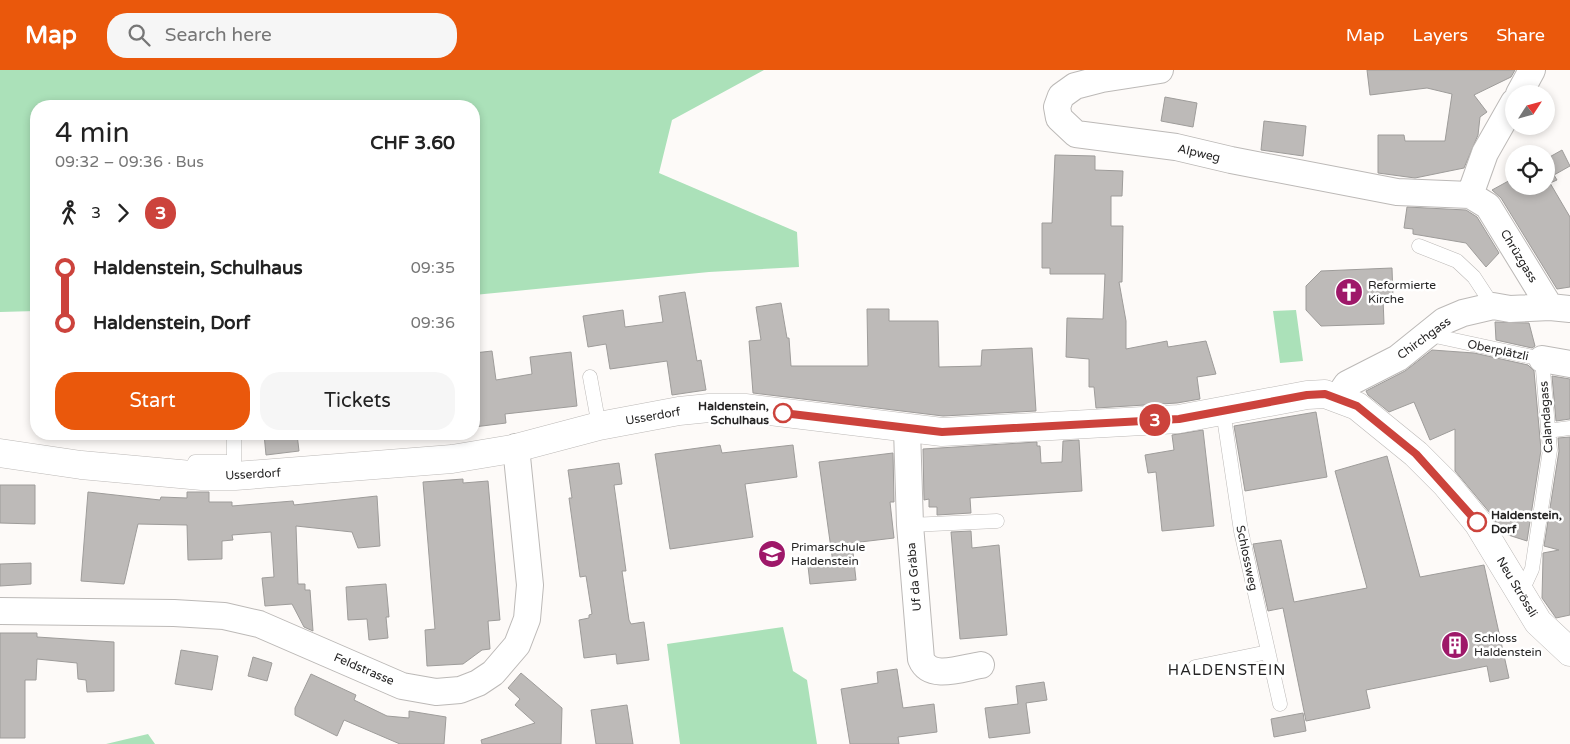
<!DOCTYPE html>
<html lang="en">
<head>
<meta charset="utf-8">
<style>
	:root { --surface:#fff; --page:#f6f6f6; --text:#222; --muted:#767676; --accent:#ea580c }
	body { margin:0; font-family:"Varela Round",sans-serif; background:var(--page); color:var(--text); height:100vh; display:flex; flex-direction:column; font-size:19px; white-space:nowrap }
	* { box-sizing:border-box; margin:0 }
	p { font-size:16px; color:var(--muted) }
	.icon { flex:none; width:28px; height:28px; fill:none; stroke:currentColor; stroke-width:2; stroke-linecap:round; stroke-linejoin:round }
	.map { position:relative; flex:1; overflow:hidden }
	.details { position:absolute; left:30px; top:30px; width:450px; height:340px; display:flex; flex-direction:column; background:var(--surface); border-radius:20px; box-shadow:0 2px 8px #0003 }
	.details>* { flex:none }
	.badge { padding:0 10px; border-radius:16px; font-size:18px; line-height:32px }
	.needle { width:32px; rotate:54deg }
	.controls { position:absolute; left:1505px; top:15px; display:grid; gap:10px }
	.controls a { display:grid; place-items:center; width:50px; height:50px; border-radius:50%; background:var(--surface); box-shadow:0 2px 8px #0003; font-size:25px }
	.map>.badge { position:absolute; translate:-50% -50%; box-shadow:0 0 0 2px #fff }
	.legs { display:flex; align-items:center; gap:8px; height:55px; padding:0 25px; font-size:16px }
	.legs p { margin-inline-start:auto }
	.summary { display:flex; align-items:center; justify-content:space-between; height:85px; padding:0 25px }
	h1 { font-size:28px; font-weight:600; line-height:38px }
	.button { display:flex; gap:10px; margin-top:auto; padding:10px 25px }
	.button a { flex:1; height:58px; border-radius:20px; background:var(--accent); color:#fff; font-size:20px; font-weight:600; line-height:58px; text-align:center }
	.button a+a { background:var(--page); color:var(--text) }
	ul { padding:0 25px; list-style:none }
	li { display:flex; align-items:center; gap:18px; height:55px; font-size:19px }
	li i { display:grid; place-items:center; width:8px; height:100%; margin:0 6px; background:currentColor }
	li i::after { content:''; width:12px; height:12px; margin:-6px; border:4px solid; border-radius:50%; background:var(--surface) }
	li p { margin-inline-start:auto }
	li:first-child i { background:linear-gradient(#0000 50%,currentColor 0) }
	li:last-child i { background:linear-gradient(currentColor 50%,#0000 0) }
	header { display:flex; align-items:center; gap:30px; box-sizing:border-box; height:70px; padding:0 25px; background:var(--accent); color:#fff }
	header strong { font-size:24px }
	nav { display:flex; gap:28px; margin-inline-start:auto; font-size:18px }
	.search { width:350px; height:45px; background:var(--page); display:flex; align-items:center; gap:12px; box-sizing:border-box; padding:0 18px; border-radius:20px; color:var(--muted); font-size:19px }
	.map>svg:first-child { display:block }
</style>
</head>
<body>
<header>
<strong>Map</strong>
<div class="search"><svg class="icon" aria-label="search" viewBox="0 0 24 24"><circle cx="10" cy="10" r="6"/><path d="M15 15l6 6"/></svg>Search here</div>
<nav><a>Map</a><a>Layers</a><a>Share</a></nav>
</header>
<div class="map">
<svg width="1570" height="674" viewBox="0 0 1570 674">
	<rect width="100%" height="100%" fill="#fdfaf8"/>
	<path fill="#abe1b9" d="M0 0H764L672 50 659 103 797 162 799 197 709 202 474 225V36H36V241L0 242Z
		M1296 240 1303 291 1280 293 1273 241Z
		M783 557 793 601 807 610 817 674H680L667 574Z
		M148 664 155 674H106Z"/>
	<path fill="#bdbab8" stroke="#9e9c9a" d="M1367 0H1515L1511 7 1474 25 1487 42 1480 47 1478 65 1464 98 1415 108 1378 103V65H1404L1405 71H1445L1452 24 1427 18 1370 25Z
		M1165 27 1197 33 1193 57 1161 51Z
		M1264 51 1306 56 1303 86 1261 80Z
		M1562 80 1570 96 1554 105 1557 110 1550 113 1570 147V217L1557 219 1501 128 1492 120 1514 108V116H1546V89Z
		M1055 85 1095 86V100L1123 101 1122 126H1111V156H1123L1122 212H1119L1126 251V279L1167 271 1168 277 1206 271 1216 304 1197 307 1200 329 1177 333 1096 338 1094 317H1089V289L1066 287 1067 248 1103 249 1105 204H1050V198H1042V153H1052Z
		M1407 137 1466 140 1477 147 1499 183 1486 197 1466 173 1413 164V159L1404 158Z
		M1392 198 1393 228H1383L1384 254 1321 256 1306 240V216L1321 201Z
		M685 222 697 291 701 290 706 320 672 325 667 291 610 299 606 274 588 277 583 246 623 240 625 257 663 252 659 226Z
		M781 233 787 268H789L791 296H868L867 239H889V251H938L939 297 981 296 982 280 1032 278 1036 341 943 346 753 323 749 271 761 270 756 237Z
		M1495 252 1529 253 1535 276 1532 278 1496 270Z
		M1432 280 1474 283 1528 295 1534 301 1541 380 1527 471 1502 463 1490 443 1455 401V359L1430 370 1414 332 1389 342 1368 325 1366 321 1405 301Z
		M492 281 496 310 532 304 530 287 571 282 577 336 505 344 506 353 474 357V283Z
		M1552 306 1570 309V349L1556 351Z
		M1316 342 1327 407 1245 421 1234 356Z
		M1203 360 1214 456 1162 461 1156 402 1148 403 1145 385 1174 380 1172 365Z
		M264 364H297L299 381 266 385Z
		M1570 367V545L1556 548 1542 528 1543 488V483L1559 480 1544 476 1559 381 1558 368Z
		M1079 370 1082 421 970 428 971 443 937 445V437H929V429L924 430 923 379 1037 372V376H1040L1041 393 1062 392 1063 371Z
		M720 375 722 383 793 375 797 407 745 414 753 467 670 479 655 384Z
		M893 383 894 432H890L894 468 852 473 856 510 810 514 808 496 833 493 819 392Z
		M1387 386 1420 507 1484 495 1509 608 1490 612 1487 596 1366 620 1370 638 1306 651 1283 538 1268 541 1253 474 1281 470 1294 532 1367 518 1335 401Z
		M619 393 622 414 614 415 626 501H622L629 550 631 554 644 552 649 590 617 594 616 584 584 588 579 550 589 548V545L592 544 586 506 580 507 569 428H572L568 400Z
		M463 409V413L488 411 500 550 488 551 490 579 482 580 463 594 427 596 425 560 435 559 423 412Z
		M0 415H35V454L0 453Z
		M88 422 160 430 161 427 187 428V422H209V432H232V436L293 431 294 435 377 426 380 476 358 478 352 462 296 456 298 514H305V520H310L313 561 304 557 292 534 265 536 262 508 274 507 271 462 232 465 233 470 222 471V489L188 490 187 455 138 454 124 514 81 511Z
		M971 461 972 478 999 475 1007 565 960 569 951 462Z
		M31 493V514L0 516V494Z
		M386 514 389 547H386L388 568 369 570 367 549 348 550 346 517Z
		M0 563H37V567L114 572V621L87 622 86 610 78 609 77 593 37 589 36 610H25V668H0Z
		M181 580 218 586 212 620 175 614Z
		M253 587 272 593 267 611 248 606Z
		M897 599 903 638 934 634 937 662 898 667 899 674H850L841 619 878 613 877 602Z
		M521 603 562 638 561 674H482L481 670 535 653 515 635 520 629 508 618Z
		M311 604 356 625 354 630 387 646 409 648V641L446 647 444 674H400L344 650 337 666 295 645V638Z
		M1044 612 1047 630 1026 633 1030 663 989 668 985 638 1018 634 1016 616Z
		M627 635 633 674H596L591 640Z
		M1303 643 1306 661 1274 667 1271 649Z"/>
	<g fill="none" stroke-linecap="round" stroke-linejoin="round">
		<g stroke="#bcb9b7" stroke-width="15">
			<path id="service" d="M1419 176 1457 191 1474 207 1493 236
				M1426 264 1542 289 1550 380 1532 499 1526 512 1519 519
				M590 307 599 356
				M1223 341 1241 461 1280 634
				M1548 361 1570 358
				M190 402 195 392H234V364
				M910 455 997 451
				M1195 597 1268 582"/>
		</g>
		<g stroke="#bcb9b7" stroke-width="28">
			<path id="minor" d="M1160 0 1102 9 1075 16 1061 26 1057 37 1059 48 1076 64 1176 77 1231 90 1397 122 1470 125 1488 136 1550 237
				M1519 24 1532 0
				M1470 125 1485 83 1514 32
				M1542 289 1570 294
				M1338 327 1347 314 1398 288 1444 251 1463 243 1493 236 1510 239 1550 237 1570 239
				M907 359 910 455 921 589C930 611 962 598 981 595
				M0 541 174 543 224 546 259 554 402 616 436 622 460 620 478 613 493 603 517 575 527 549 530 515 516 377"/>
		</g>
		<g stroke="#bcb9b7" stroke-width="29">
			<path id="tertiary" d="M0 383 81 395 202 406H235L452 389 512 379 599 356 679 341 709 338H745L942 362 1179 349 1307 325 1325 324 1357 336 1416 384 1446 414 1478 453 1538 552 1570 582"/>
		</g>
		<use href="#service" stroke="#fff" stroke-width="14"/>
		<use href="#minor" stroke="#fff" stroke-width="26"/>
		<use href="#tertiary" stroke="#fff" stroke-width="28"/>
	</g>
	<g fill="none" stroke-linecap="round" stroke-linejoin="round">
		<g stroke="#fff" stroke-width="11">
			<path id="line-1" d="M783 343 942 362 1179 349 1307 325 1325 324 1357 336 1416 384 1477 452"/>
		</g>
		<use href="#line-1" stroke="#cc433c" stroke-width="8"/>
	</g>
	<defs>
		<g id="church-disc" transform="scale(1.4375)"><circle r="9.5" fill="#9e1869" stroke="#fff"/><path d="M-1.2-6h2.4v3.5h3.3v2.4h-3.3V6h-2.4V-.1h-3.3v-2.4h3.3Z" fill="#fff"/></g>
		<g id="school-disc" transform="scale(1.4375)"><circle r="9.5" fill="#9e1869" stroke="#fff"/><path d="M0-5L7-2L0 1L-7-2ZM-4 1L0 2.5L4 1V4Q0 6-4 4Z" fill="#fff"/></g>
		<g id="building-disc" transform="scale(1.4375)"><circle r="9.5" fill="#9e1869" stroke="#fff"/><path d="M-4-6H4V6H1V3H-1V6H-4ZM-2.5-4.3h1.7v1.8h-1.7ZM.8-4.3h1.7v1.8H.8ZM-2.5-1h1.7V.8h-1.7ZM.8-1h1.7V.8H.8Z" fill="#fff"/></g>
	</defs>
	<g fill-rule="evenodd">
		<use href="#church-disc" x="1349" y="222"/>
		<use href="#school-disc" x="772" y="484"/>
		<use href="#building-disc" x="1455" y="575"/>
	</g>
	<g fill="#fff" stroke="#cc433c" stroke-width="2.5">
		<circle cx="783" cy="343" r="9"/>
		<circle cx="1477" cy="452" r="9"/>
	</g>
	<g text-anchor="middle" dominant-baseline="central" stroke-width="5" stroke-linejoin="round" paint-order="stroke">
		<g font-size="12" fill="#252424" stroke="#fff">
			<text transform="translate(1199 83) rotate(13)">Alpweg</text>
			<text transform="translate(1519 186) rotate(59)">Chrüzgass</text>
			<text transform="translate(1424 268) rotate(-36)">Chirchgass</text>
			<text transform="translate(1498 280) rotate(12)">Oberplätzli</text>
			<text transform="translate(653 346) rotate(-10)">Usserdorf</text>
			<text transform="translate(1546 347) rotate(-94)">Calandagass</text>
			<text transform="translate(253 404) rotate(-3)">Usserdorf</text>
			<text transform="translate(1247 488) rotate(78)">Schlossweg</text>
			<text transform="translate(914 507) rotate(-95)">Uf da Gräba</text>
			<text transform="translate(1517 517) rotate(59)">Neu Strössli</text>
			<text transform="translate(364 599) rotate(23)">Feldstrasse</text>
		</g>
		<g font-size="12" fill="#252424" stroke="#fff" text-anchor="start">
			<text x="1368" y="215">Reformierte<tspan x="1368" dy="14">Kirche</tspan></text>
			<text x="791" y="477">Primarschule<tspan x="791" dy="14">Haldenstein</tspan></text>
			<text x="1474" y="568">Schloss<tspan x="1474" dy="14">Haldenstein</tspan></text>
		</g>
		<g font-size="12" font-weight="bold" fill="#252424" stroke="#fff" text-anchor="end">
			<text x="769" y="336">Haldenstein,<tspan x="769" dy="14">Schulhaus</tspan></text>
			<text x="1491" y="445" text-anchor="start">Haldenstein,<tspan x="1491" dy="14">Dorf</tspan></text>
		</g>
		<g font-size="15" letter-spacing="1" fill="#252424" stroke="#fff">
			<text x="1227" y="600">HALDENSTEIN</text>
		</g>
	</g>
</svg>
<div class="controls">
<a><svg class="needle" viewBox="-14 -14 28 28"><path d="M0-13l5 13h-10z" fill="#e53935"/><path d="M0 13l5-13h-10z" fill="#767676"/></svg></a>
<a><svg class="icon" aria-label="locate" viewBox="0 0 24 24"><circle cx="12" cy="12" r="6"/><path d="M12 2v4M12 18v4M2 12h4M18 12h4"/></svg></a>
</div>
<b class="badge" style="left:1155px;top:350px;background:#cc433c;color:#fff">3</b>
<section class="details">
<div class="summary"><div><h1>4 min</h1><p>09:32 – 09:36 · Bus</p></div><b>CHF 3.60</b></div>
<div class="legs"><svg class="icon" aria-label="walk" viewBox="0 0 24 24"><circle cx="13" cy="4" r="2"/><path d="M13 8l-2 6 4 7M11 14l-3 7M7 12l3-4h3l4 4"/></svg>3<svg class="icon" aria-label="forward" viewBox="0 0 24 24"><path d="M9 5l7 7-7 7"/></svg><b class="badge" style="background:#cc433c;color:#fff">3</b></div>
<ul>
<li><i style="color:#cc433c"></i><b>Haldenstein, Schulhaus</b><p>09:35</p></li>
<li><i style="color:#cc433c"></i><b>Haldenstein, Dorf</b><p>09:36</p></li>
</ul>
<div class="button"><a>Start</a><a>Tickets</a></div>
</section>
</div>
</body>
</html>
